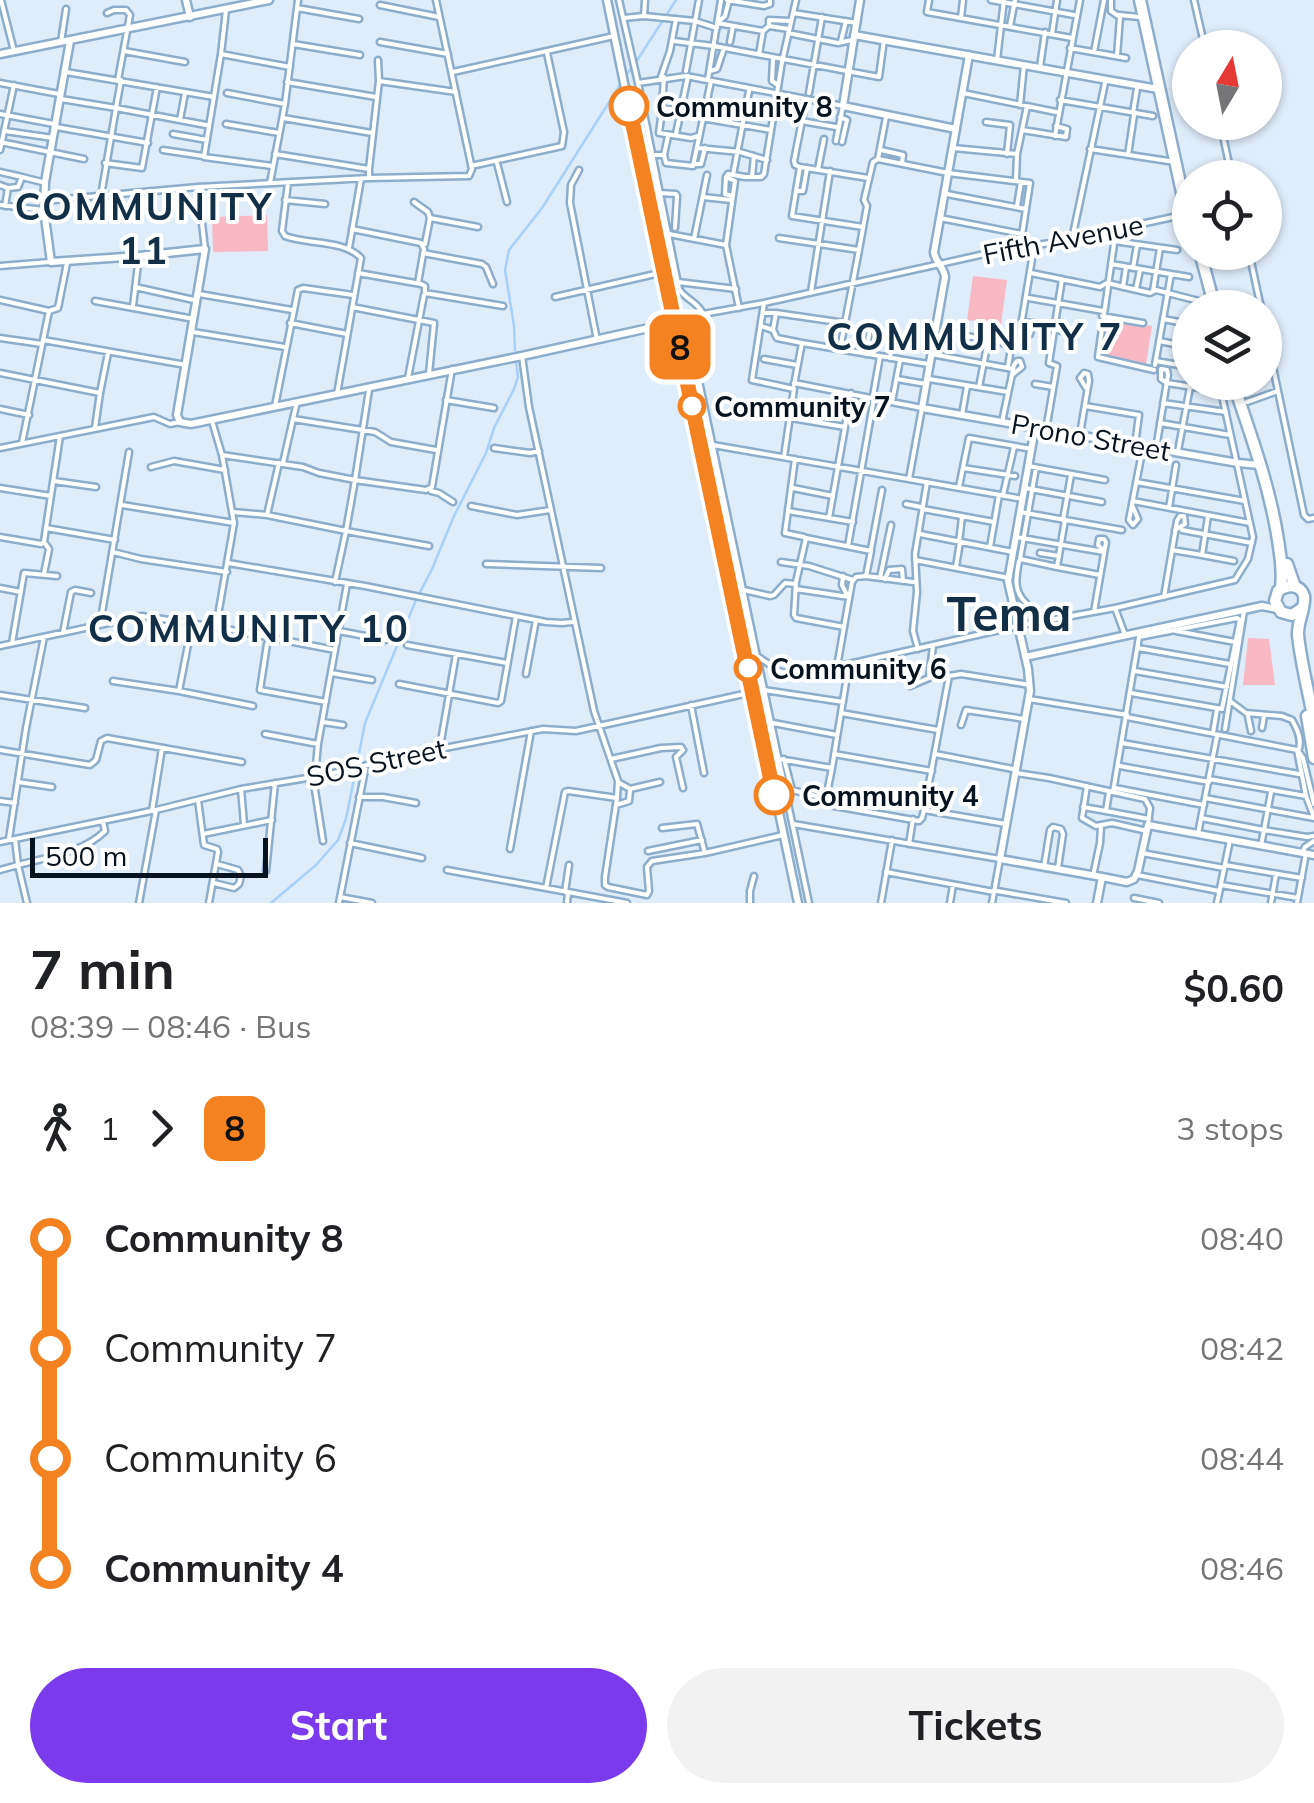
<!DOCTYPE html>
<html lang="en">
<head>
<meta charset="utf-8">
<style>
	:root { --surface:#fff; --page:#f2f2f2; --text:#202124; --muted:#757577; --accent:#7c3aed }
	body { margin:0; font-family:Mulish,sans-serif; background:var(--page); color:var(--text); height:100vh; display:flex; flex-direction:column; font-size:38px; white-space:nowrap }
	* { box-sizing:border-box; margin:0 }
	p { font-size:32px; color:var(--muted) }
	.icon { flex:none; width:55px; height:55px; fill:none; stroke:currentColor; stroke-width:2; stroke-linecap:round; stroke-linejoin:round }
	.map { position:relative; height:903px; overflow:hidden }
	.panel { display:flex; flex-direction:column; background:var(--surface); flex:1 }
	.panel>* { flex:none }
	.badge { padding:0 20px; border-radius:15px; font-size:35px; line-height:65px }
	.needle { width:65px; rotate:10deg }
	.buttons { position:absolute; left:1172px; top:30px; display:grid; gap:20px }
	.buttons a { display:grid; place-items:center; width:110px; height:110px; border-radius:50%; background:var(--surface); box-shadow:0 2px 8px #0004; font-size:50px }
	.scale { position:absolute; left:30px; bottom:25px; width:238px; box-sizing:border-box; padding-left:10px; border:5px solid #07131e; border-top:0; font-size:28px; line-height:35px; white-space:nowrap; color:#07131e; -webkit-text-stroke:8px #fff; paint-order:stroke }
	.map>.badge { position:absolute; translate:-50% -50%; box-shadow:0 0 0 5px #fff }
	.legs { display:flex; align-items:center; gap:15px; height:110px; padding:0 30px; font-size:32px }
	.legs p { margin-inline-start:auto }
	.summary { display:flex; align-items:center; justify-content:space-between; height:170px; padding:0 30px }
	h1 { font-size:55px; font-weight:700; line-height:75px }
	.action { display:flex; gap:20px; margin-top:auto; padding:20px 30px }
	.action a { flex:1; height:115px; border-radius:60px; background:var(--accent); color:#fff; font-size:40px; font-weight:700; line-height:115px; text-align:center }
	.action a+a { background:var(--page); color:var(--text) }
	ul { padding:0 30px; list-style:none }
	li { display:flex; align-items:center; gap:35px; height:110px; font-size:38px }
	li i { display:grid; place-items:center; width:15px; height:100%; margin:0 12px; background:currentColor }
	li i::after { content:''; width:25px; height:25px; margin:-12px; border:8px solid; border-radius:50%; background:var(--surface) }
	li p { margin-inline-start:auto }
	li:first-child i { background:linear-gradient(#0000 50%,currentColor 0) }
	li:last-child i { background:linear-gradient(currentColor 50%,#0000 0) }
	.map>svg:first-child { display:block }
</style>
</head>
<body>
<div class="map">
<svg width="1314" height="903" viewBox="0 0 1314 903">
	<rect width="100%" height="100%" fill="#dfecf9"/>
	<path fill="#f8b9c4" d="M267 215 268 251 213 252 212 217Z
		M973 276 1007 280 1001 324 967 320Z
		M1107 318 1152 326 1146 364 1100 355Z
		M1248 638 1269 639 1275 685H1243Z"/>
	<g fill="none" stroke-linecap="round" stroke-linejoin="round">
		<path stroke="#a5d1fb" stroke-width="2.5" d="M636 62 676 0
			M627 74 631 69
			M515 350 514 326 505 270 509 250 542 208 620 85
			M271 903 316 865 338 840 346 819 365 723 416 600 432 569 454 516 486 453 494 428 514 389 518 377 516 361"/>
		<g stroke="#8dadcc" stroke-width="9">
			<path id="street" d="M1 0 14 51
				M619 0 638 83 679 289C686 300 698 302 703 314L692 335 691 343 809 903
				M645 0 644 16 695 21 717 28
				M727 0 764 6 770 4V0
				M929 0 927 12 1072 38
				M991 0 1074 15
				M1111 0V11L1120 17 1117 56
				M1194 0 1205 48
				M380 5 439 17
				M297 8 359 19
				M226 10 221 54 290 67
				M107 13 114 10H126L130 15 118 80
				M793 13 857 23
				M1119 15 1139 17
				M624 18 644 16
				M961 18 963 0
				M718 22 725 16 729 0
				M717 23 763 31 769 26 789 29
				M769 24V20L790 21
				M1010 26 1015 0
				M788 33 838 43 852 40
				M1052 34 1057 0
				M674 41 713 46
				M841 41 846 21
				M61 42 66 9
				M380 42 448 54
				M730 42 733 26
				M293 44 360 55
				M714 46 879 77 884 40
				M1070 48 1126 58
				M124 51 185 62
				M1094 52 1104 0
				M221 54 204 157 272 166
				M759 54 763 31
				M773 59 772 81 778 85
				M378 60 379 81
				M997 60 1004 0
				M1040 67 1045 32
				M686 71 699 0
				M710 71 717 69 724 48
				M66 72 214 97
				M453 72 614 36
				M661 77 670 51 676 19
				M664 77 662 108 701 113
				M708 79 721 0
				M121 80 116 108 206 125
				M287 82 376 97
				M0 83 59 94
				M638 83 686 76 843 106 836 141
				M227 93 285 104
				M809 93 822 17
				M963 93 1056 112
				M61 99 116 108 101 196
				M806 100 794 161 795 165 800 167 796 191H803L807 168
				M1060 100 1153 116
				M1020 105 1024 65
				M662 110 659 133 691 138 698 136
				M1133 113 1137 88
				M0 114 54 124
				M840 117 847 120 842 142
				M283 118 372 133
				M702 118 771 130
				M180 120 185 93
				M801 121 836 127
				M986 122 1010 125 1007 154
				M1220 122 1232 178
				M226 124 279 133
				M56 127 148 143
				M1022 130 1066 137 1067 129 1056 126
				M5 131 53 138
				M173 134 207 140
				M676 134 688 76
				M1055 136 1080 0
				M0 142 84 159
				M698 148 740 152 767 160
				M953 148 1017 154
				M1090 149 1175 162
				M0 150 14 85
				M163 150 203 156
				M881 150 903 155 902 163
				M275 154 369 169V178
				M653 155H664L668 136
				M664 155 666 163 693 166 711 81
				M1128 155 1134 115
				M878 159 948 173 1030 183 1020 248
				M105 163 142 168 157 87
				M497 163 507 202
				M694 164H701L705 148
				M471 166 562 146 564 132 547 53
				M800 167 868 178
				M369 169 379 81 456 92
				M818 169 824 139
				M579 170 571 185 570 203 597 340
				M0 172 22 177
				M733 175 749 91
				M752 176 754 156
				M726 177 728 174 745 177H761L764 174 782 62 796 0
				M726 177 735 181 726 245 739 308
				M726 177 725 194 732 196
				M1016 180 1017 154 1027 106
				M270 183 285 104 298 0
				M288 183 282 231 285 236C308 245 343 239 361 258L337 394
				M0 185 8 188 18 187 22 177 42 182
				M198 189 205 249
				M796 191 792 216 863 227
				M660 193 676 194 677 196 675 228
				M947 194 1026 209
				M703 197 731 200
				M285 200 325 204
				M43 201 198 187 369 178 469 176 472 169 436 0
				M414 202 428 212 430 218
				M0 205 44 210
				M5 206 8 188
				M1017 206 1021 182
				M940 218 1022 234
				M352 229 421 243 424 249 418 283
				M1116 230 1098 357 1154 370
				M669 234 726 245
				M779 238 859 250
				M694 239 707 175
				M1072 239 1105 83
				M1114 241 1177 250
				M425 244 430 218 478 227
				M1031 246 1032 259 1020 332 1030 334 1033 323
				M349 248 361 179
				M1249 252 1261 308
				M423 253 482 264 486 267 493 284
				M1111 264 1189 277
				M0 266 50 262
				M1133 268 1137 245
				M358 273 421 284 425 286V293L503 306
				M1031 273 1100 287 1107 283 1150 293 1156 290 1199 301 1202 308
				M678 282 736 289
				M135 287 194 300
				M1123 287 1126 267
				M1136 289 1140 270
				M1153 291 1160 248
				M811 292 830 171
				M199 294 292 310
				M555 297 664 272
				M1029 298 1103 311
				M0 300 49 311
				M95 301 194 319
				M764 303 752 380 794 389 784 457
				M133 306 139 256
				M352 307 434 323 429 374
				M763 313H776L773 330
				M776 313 845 323
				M1102 316 1143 323
				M675 319 694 315
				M1163 319 1190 324
				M678 321 703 314 764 303 980 255 1072 239 1187 214
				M1023 321 1065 332 1074 338
				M290 323 347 334
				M761 326 773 330 777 338 802 343
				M1265 329 1304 515 1308 519 1314 518
				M193 332 285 347
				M947 332 1012 345
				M0 338 42 344
				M43 340 186 365
				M1159 341 1190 347
				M840 349 859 250 867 206 864 200 873 162 878 159 886 117
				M866 354 870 329
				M931 354 1013 369
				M522 356 529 407 594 711 618 781 617 798 568 791 565 792 546 888
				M890 358 894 333
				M764 359 797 365
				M1156 361 1190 367
				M1155 365 1171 274
				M1008 366 1014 332
				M1161 369V379L1167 383 1219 391
				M0 373 100 393 95 428
				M1084 373 1080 378 1086 388
				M408 378 424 295
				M897 379 926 384
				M929 379 1008 392
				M794 383 922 408 909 479
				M1035 384 1053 387
				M794 385 802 343 928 364
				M979 387 988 341
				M369 390 355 480 426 490 432 487 452 369
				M100 393 108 353
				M873 396 880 356
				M446 400 494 408
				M297 402 293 419 375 432 391 442 436 450
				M892 402 900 360
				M1247 402 1275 392
				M1163 403 1226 412
				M275 406 298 290 303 288 353 295
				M1085 406 1139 415 1135 445
				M0 409 29 415
				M962 415 967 386
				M791 418 845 427
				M212 421 222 455 234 523 216 627
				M1002 422 1014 365 1017 361H1020L1022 367 1012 375
				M1160 423 1230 435
				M1046 430 1057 366 1049 363 1062 279
				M1080 434 1089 381 1088 374 1084 373
				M60 436 46 528 115 540
				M22 443 49 311 58 308 67 263
				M713 445 1023 499
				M0 448 154 417 170 424 180 422
				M494 448 530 453 539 451
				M1156 449 1168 375 1167 370 1161 369
				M1178 451 1190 387
				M222 455 303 467 319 473 355 480 346 531 429 546
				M795 459 785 533 804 537
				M283 463 293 419
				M1028 466 1105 480
				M151 467 174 461 225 470
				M963 468 1015 476
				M1036 468 1020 559 1057 567
				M54 481 96 487
				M1136 482 1245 501
				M959 487 969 438 1032 449
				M0 488 51 496
				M793 488 833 496
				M1025 488 1102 502
				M431 491 439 493 453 502
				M1003 495 1014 447
				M1133 501 1250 523
				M906 504 921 507
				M122 505 234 523
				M1132 505 1138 519 1133 525 1129 520 1143 447
				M471 506 517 515 550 510
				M1169 508 1176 465
				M923 509 994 522
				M788 511 853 522
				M233 512 267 515 346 531 335 582
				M1020 512 1122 530
				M267 515 279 463
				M1208 516 1202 555 1234 561
				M829 518 851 393
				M1063 520 1071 475
				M1065 520 1057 567 1100 575
				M1182 530 1252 543
				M920 534 1013 552
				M0 537 41 544 44 542 46 528
				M1016 537 1104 552
				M44 542 49 549 44 574
				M959 542 962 517
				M848 546 874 398
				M990 547 999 495
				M871 549 882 490
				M1172 550 1202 555
				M113 552 141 559 227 572
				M1040 553 1059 556
				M915 560 1009 578
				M1019 561C1016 577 1013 591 1026 603
				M781 562 809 566 853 580
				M228 563 365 586 546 622 562 623 572 622
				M486 564 601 568
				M956 567 960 542
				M843 576 842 585 847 595
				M880 578 891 525
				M885 579 889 570 902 569 903 581
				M0 588 21 592
				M796 589 849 597
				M744 590 770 596 774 595 785 583 796 584
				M1164 597 1177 521 1180 516H1184L1185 524 1175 530
				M1115 608 1125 635
				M1094 612 1106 542 1104 539H1099L1098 545 1104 551
				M192 624 179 691 253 706
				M100 625 129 452
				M844 627 852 582 856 577 866 576 913 582
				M339 631 386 640
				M1176 631 1235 642
				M63 633 71 592 75 590 91 593
				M12 643 24 573 57 576
				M267 644 260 690 326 702
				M407 645 507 663
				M0 646 142 616 216 627 335 650
				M1138 648 1230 664
				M918 649 913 631 917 592 915 554 927 482
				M757 656 779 671 791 675 849 664 1017 626 1115 608 1235 580 1248 559 1253 537 1219 382
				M837 667 844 627 796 618 794 615 796 582 806 538 871 551 866 576
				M1135 671 1227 687
				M331 673 372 680
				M526 674 536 620
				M113 681 179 691
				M399 684 498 703 501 701 516 616
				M910 686 929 678 933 646
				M764 690 843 702
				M1131 693 1222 709 1240 620 1237 618 1139 637
				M0 695 85 708
				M1029 699 1127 715
				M1230 701 1246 713 1282 716 1292 720C1297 729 1303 741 1298 751L1303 758 1314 804
				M691 705 704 773
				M841 713 938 730
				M1248 716 1251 731
				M1127 717 1297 750 1306 796 1209 779
				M323 722 343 725
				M773 723 837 735
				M961 725 966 710 1024 719
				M1262 728 1264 716
				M1225 729 1244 611
				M1213 733 1217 709
				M265 734 318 744
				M1122 743 1299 774
				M440 747 456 654
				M0 750 90 765 96 760 101 741 107 738 242 762
				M834 754 932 771
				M935 754 1013 769
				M611 759 661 748 681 747 683 750 676 757 683 788
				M779 759 832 768 826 798 829 805 919 821 922 818 924 810 949 676 961 674 1030 685
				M784 759 792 790 824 798
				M1120 766 1209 782
				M832 768 849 664
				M1016 773 1049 778 1145 799 1150 808 1148 825
				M321 775 316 765 318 744 347 584
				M313 777 323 841
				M18 782 52 787
				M618 782 630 789 660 782
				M1087 786 1082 818 1096 826 1112 823 1147 831
				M1115 788 1204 805
				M241 789 244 824
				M1109 792 1106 811 1149 819
				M1113 792 1139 637
				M1271 792 1264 830 1307 837 1314 836
				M1306 796 1314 817
				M359 797H383L416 803
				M617 798 605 877V885L608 887 647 895 649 891 647 867 652 861 705 853 783 835
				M1205 798 1314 818
				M198 800 204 845 217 849 218 852 209 903
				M0 801 15 803
				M616 805 629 801 630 790
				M1083 807 1106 811
				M924 810 1006 824
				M152 811 162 748
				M1201 818 1264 830 1261 846
				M793 824 1000 859 992 903
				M662 828 697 824 705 853
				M203 834 272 820
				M1198 834 1217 736
				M9 839 26 728 44 637
				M15 839 18 865C47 857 83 853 105 831L103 822
				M0 842 156 810 241 789 325 775 424 752 543 729 576 731 753 692
				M350 843 422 858
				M909 844 913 819
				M510 849 531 731
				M648 851 702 840
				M1303 851 1305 847 1314 841
				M1142 853 1224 868
				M1225 865 1302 878
				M1044 867 1050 830 1053 827 1061 829 1063 834 1058 868
				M0 870 18 865 27 903
				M447 870 568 892
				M266 871 275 783
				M886 872 994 892
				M1137 875 1219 891
				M1093 876 1100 843 1101 826
				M214 883 234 888 239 884 241 876 238 870 217 864
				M1221 885 1298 898
				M997 891 1066 903
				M565 892 569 865
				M340 897 372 903
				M1134 898 1159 903
				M139 903 156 810
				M339 903 366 765
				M567 903 568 892 627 903
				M750 903V891L754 876
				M881 903 892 840
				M950 903 953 885
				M1217 903 1230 840
				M1271 903 1276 874
				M1297 903 1306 853"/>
		</g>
		<g stroke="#8dadcc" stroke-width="11">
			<path id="secondary" d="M186 0 190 17
				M607 0 667 293
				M860 0 843 106 956 129
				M854 35 1158 89
				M70 41 45 182 44 210 51 262 139 256 205 249 177 415 180 422 191 424 522 356 676 322
				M0 54 269 0
				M969 55 934 252C935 262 944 267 945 277L922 408 1238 463 1259 465
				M667 292 676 322 798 903
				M1035 428 1008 581 1028 669 1030 691 1000 859 1102 877 1097 903
				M1025 657 1262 606 1277 609
				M1102 877 1127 882 1134 879 1138 871 1148 825 1314 855"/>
		</g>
		<g stroke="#8dadcc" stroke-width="15">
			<path id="highway" d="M1140 0 1190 229
				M1200 252 1215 308
				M1233 382C1250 433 1268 481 1277 534 1280 552 1283 570 1281 589
				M1287 564 1295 587
				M1302 608 1292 615 1281 612 1275 601 1278 591C1287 585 1300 583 1304 596 1306 606 1297 623 1298 635 1301 664 1309 693 1314 722
				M1307 716 1314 758"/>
		</g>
		<use href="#street" stroke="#fff" stroke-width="4"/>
		<use href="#secondary" stroke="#fff" stroke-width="6"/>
		<use href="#highway" stroke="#fff" stroke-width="10"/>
	</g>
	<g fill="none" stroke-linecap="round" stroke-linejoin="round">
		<g stroke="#fff" stroke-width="22">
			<path id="line-1" d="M629 106 774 795"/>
		</g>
		<use href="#line-1" stroke="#f58220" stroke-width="15"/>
	</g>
	<g fill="#fff" stroke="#f58220" stroke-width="5">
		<circle cx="629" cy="106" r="18"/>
		<circle cx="692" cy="406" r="12"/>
		<circle cx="748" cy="668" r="12"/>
		<circle cx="774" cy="795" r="18"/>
	</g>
	<g text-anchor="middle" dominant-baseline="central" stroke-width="8" stroke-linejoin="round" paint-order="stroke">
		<g font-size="28" font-weight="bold" fill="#07131e" stroke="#fff" text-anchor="start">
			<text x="656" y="106">Community 8</text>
			<text x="714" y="406">Community 7</text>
			<text x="770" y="668">Community 6</text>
			<text x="802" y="795">Community 4</text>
		</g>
		<g font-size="28" fill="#07131e" stroke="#fff">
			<text transform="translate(1063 239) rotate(-11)">Fifth Avenue</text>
			<text transform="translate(1091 437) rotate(10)">Prono Street</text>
			<text transform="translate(376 762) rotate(-12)">SOS Street</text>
		</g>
		<g font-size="38" font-weight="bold" letter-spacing="2.5" fill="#132f48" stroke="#fff">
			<text x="144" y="206">COMMUNITY<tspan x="144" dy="44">11</tspan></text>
			<text x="975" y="336">COMMUNITY 7</text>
			<text x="249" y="628">COMMUNITY 10</text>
		</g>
		<g font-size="48" font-weight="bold" fill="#132f48" stroke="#fff">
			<text x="1009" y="613">Tema</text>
		</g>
	</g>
</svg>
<div class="buttons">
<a><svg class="needle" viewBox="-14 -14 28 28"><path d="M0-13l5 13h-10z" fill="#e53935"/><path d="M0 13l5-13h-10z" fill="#757577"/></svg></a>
<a><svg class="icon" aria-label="locate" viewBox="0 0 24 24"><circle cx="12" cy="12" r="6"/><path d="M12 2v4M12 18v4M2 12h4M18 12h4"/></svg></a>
<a><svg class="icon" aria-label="layers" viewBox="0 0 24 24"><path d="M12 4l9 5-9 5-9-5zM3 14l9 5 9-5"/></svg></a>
</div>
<div class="scale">500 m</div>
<b class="badge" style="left:680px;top:347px;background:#f58220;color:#111">8</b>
</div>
<section class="panel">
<div class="summary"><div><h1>7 min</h1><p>08:39 – 08:46 · Bus</p></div><b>$0.60</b></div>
<div class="legs"><svg class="icon" aria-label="walk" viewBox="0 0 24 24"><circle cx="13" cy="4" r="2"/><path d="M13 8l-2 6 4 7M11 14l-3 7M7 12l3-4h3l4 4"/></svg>1<svg class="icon" aria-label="forward" viewBox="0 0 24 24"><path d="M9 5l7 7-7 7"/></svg><b class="badge" style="background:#f58220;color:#111">8</b><p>3 stops</p></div>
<ul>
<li><i style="color:#f58220"></i><b>Community 8</b><p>08:40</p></li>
<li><i style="color:#f58220"></i><span>Community 7</span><p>08:42</p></li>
<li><i style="color:#f58220"></i><span>Community 6</span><p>08:44</p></li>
<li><i style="color:#f58220"></i><b>Community 4</b><p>08:46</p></li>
</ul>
<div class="action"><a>Start</a><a>Tickets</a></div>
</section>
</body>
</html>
